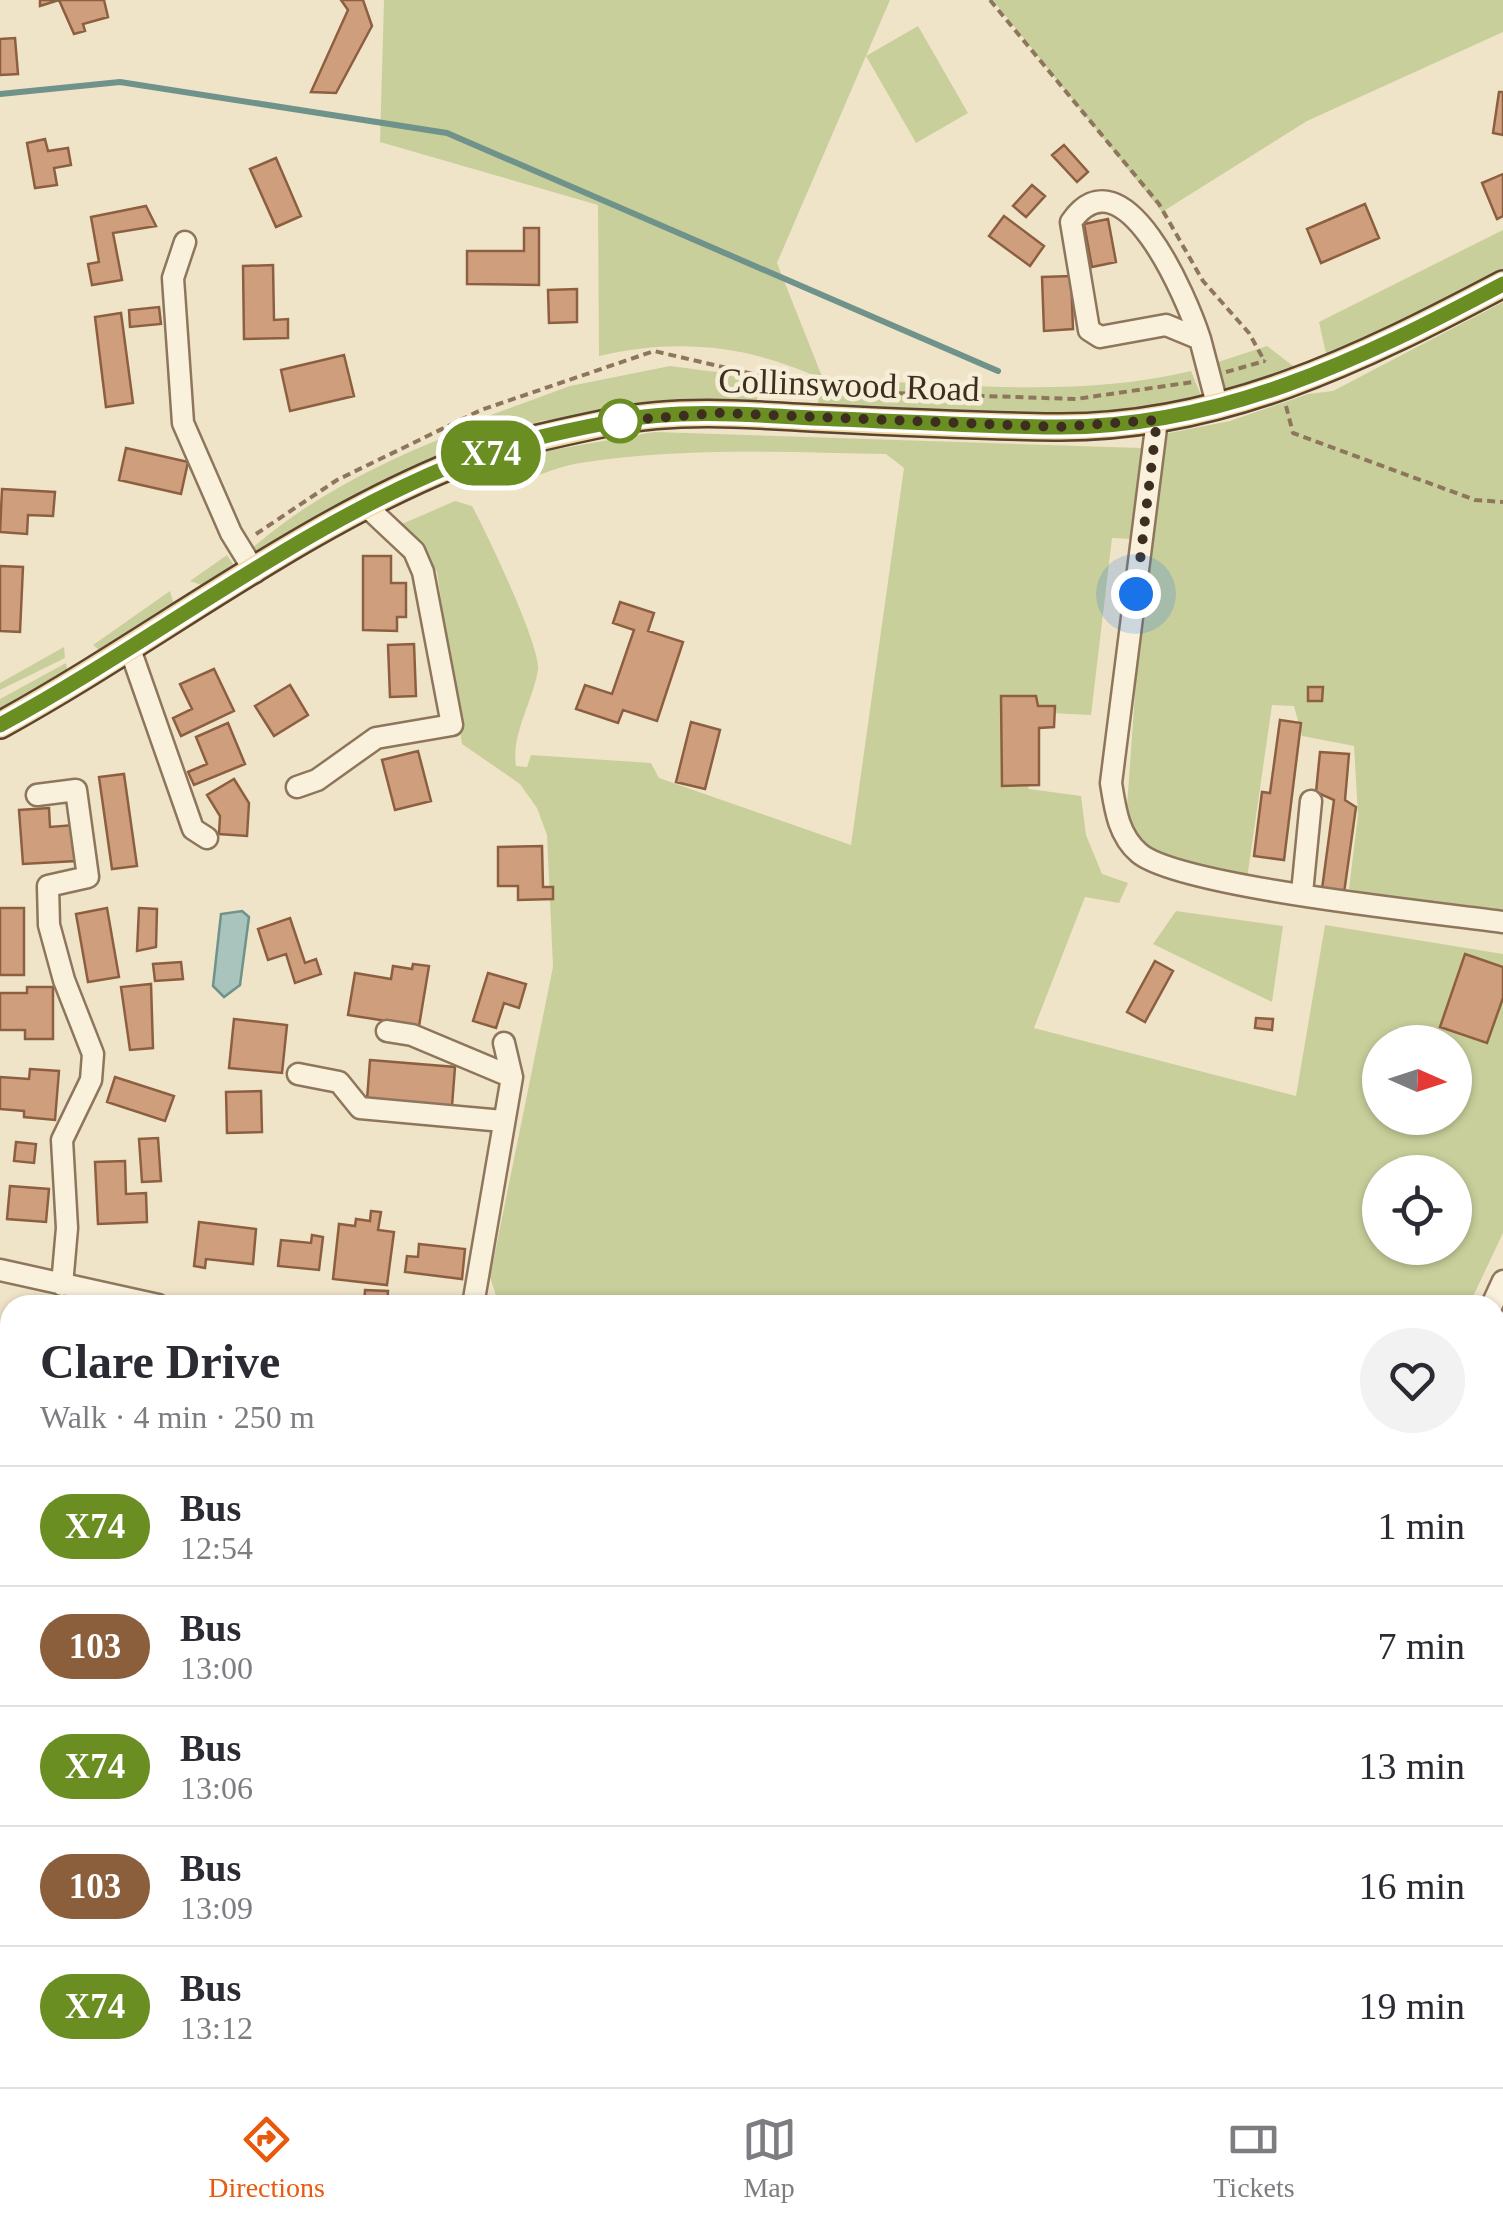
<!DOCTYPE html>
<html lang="en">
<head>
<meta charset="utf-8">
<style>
	:root { --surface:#fff; --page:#f2f2f3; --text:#2b2b33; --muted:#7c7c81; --line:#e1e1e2; --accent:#ea580c }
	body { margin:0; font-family:Georgia,serif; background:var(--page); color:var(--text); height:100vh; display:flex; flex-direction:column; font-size:38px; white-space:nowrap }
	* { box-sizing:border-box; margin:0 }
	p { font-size:32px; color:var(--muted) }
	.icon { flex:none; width:55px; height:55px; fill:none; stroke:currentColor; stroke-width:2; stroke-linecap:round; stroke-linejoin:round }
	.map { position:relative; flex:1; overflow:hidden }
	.details { position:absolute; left:0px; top:1295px; width:1505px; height:792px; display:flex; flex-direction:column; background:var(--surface); border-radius:30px 30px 0 0; box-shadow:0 2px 8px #0004 }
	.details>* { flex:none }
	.badge { padding:0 20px; border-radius:32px; font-size:35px; line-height:65px }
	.needle { width:65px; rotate:93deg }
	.controls { position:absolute; left:1362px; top:1025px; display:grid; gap:20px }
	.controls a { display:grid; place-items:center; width:110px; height:110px; border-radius:50%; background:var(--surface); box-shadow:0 2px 8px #0004; font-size:50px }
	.you { position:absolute; width:50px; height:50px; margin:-25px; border:8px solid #fff; border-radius:50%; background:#1a73e8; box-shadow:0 0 0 15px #1a73e833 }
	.map>.badge { position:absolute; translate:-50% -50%; box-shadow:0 0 0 5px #fff }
	.round { display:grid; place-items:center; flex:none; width:105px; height:105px; border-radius:52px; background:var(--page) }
	.summary { display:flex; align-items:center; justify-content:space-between; height:170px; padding:0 40px }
	h1 { font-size:48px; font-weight:600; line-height:75px }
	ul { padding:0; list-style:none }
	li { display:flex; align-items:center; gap:30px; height:120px; padding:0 40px; border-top:2px solid var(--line) }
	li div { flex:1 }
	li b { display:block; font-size:38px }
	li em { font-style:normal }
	li .badge { min-width:110px; font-weight:700; text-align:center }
	.tab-bar { display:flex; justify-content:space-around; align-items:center; height:140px; border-top:2px solid var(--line); background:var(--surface); font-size:28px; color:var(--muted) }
	.tab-bar a { display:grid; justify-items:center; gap:5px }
	.tab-bar .active { color:var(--accent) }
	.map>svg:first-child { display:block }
</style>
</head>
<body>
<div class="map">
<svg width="1503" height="2087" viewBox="0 0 1503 2087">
	<rect width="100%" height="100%" fill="#f0e4c8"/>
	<path fill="#c9cf9b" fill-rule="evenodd" d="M384 0H890L777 263 823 379C946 382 1069 400 1191 371L1202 398C1071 423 950 413 818 404L822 379C748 345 678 338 599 356L598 205 380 142Z
		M993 0H1503V32L1307 121 1162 212Z
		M918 26 968 113 916 143 866 56Z
		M1503 230V274L1327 358 1319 322Z
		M1503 302V915L1457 913 1349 889 1358 815 1354 746 1302 736 1294 706 1272 705 1247 879 1167 873 1126 821 1146 536 1164 434 1230 421 1308 394 1333 391Z
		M1267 346 1301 372 1228 393 1217 388 1212 364Z
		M670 366 724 373 761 386 755 405 634 408 542 421 498 434 467 435 469 423 570 386Z
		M654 432 1141 448 1133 539 1112 538 1091 715 1031 712 1024 778 1029 789 1081 796 1086 835 1102 874 1128 883 1119 903 1085 897 1034 1028 1296 1096 1325 925 1503 954V1233L1469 1305H499L490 1277 553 967 547 835 537 808 520 784 462 744 437 572 402 524 455 501 472 506C486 531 541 647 538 670 533 701 511 734 516 766L527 767 531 755 651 763 659 778 851 845 904 468 886 454C784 452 681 447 580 463 545 468 504 496 470 483L513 457ZM1380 1042H1455V1118H1380ZM1380 1172H1455V1248H1380Z
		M447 436 460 443 453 451 416 466 256 554 250 550C308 499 376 465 447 436Z
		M227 555 235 567 207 587 190 581Z
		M170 591 174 605 100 651 93 645Z
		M64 647 65 658 0 690V683Z
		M66 663 68 674 0 711V699Z
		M1176 911 1283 926 1272 1002 1153 944Z
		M1503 1494V2087H1199L1204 2078H1495V1495Z
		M10 1909V2078H943L932 2087H0V1947Z"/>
	<path fill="#a9c4bc" stroke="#6f938a" stroke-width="2.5" d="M242 911 249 917 240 985 224 997 213 986 221 914Z"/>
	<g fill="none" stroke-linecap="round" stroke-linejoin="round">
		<path stroke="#6f938a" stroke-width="6" d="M0 94 120 82 447 133 998 371"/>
	</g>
	<path fill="#cf9f7d" stroke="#8d5f41" stroke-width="2.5" d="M40 0H104L108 17 83 24 85 31 74 34 59 0 40 6Z
		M341 0H363L372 26 336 93 311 92 348 10Z
		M15 38 18 74 0 75V39Z
		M1499 92H1503V135L1493 133Z
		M45 139 48 151 68 148 71 165 54 168 57 185 35 188 27 143Z
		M1064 145 1088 172 1077 182 1052 155Z
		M276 158 301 216 276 227 250 169Z
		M1503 174V216L1497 219 1482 183Z
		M1032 185 1045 196 1026 217 1013 206Z
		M1365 204 1379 238 1321 263 1307 229Z
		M146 206 156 226 113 233 122 280 92 285 88 264 99 262 91 217Z
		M1004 216 1044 246 1030 266 989 236Z
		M1108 219 1116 262 1092 267 1084 224Z
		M524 228H539V285L467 284V251H524Z
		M273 265 274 320 288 319V338L244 339 243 266Z
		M1071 276 1073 329 1044 331 1042 277Z
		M577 289V322L549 323 548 290Z
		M159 307 161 324 130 327 129 310Z
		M121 313 133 403 106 407 95 317Z
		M344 355 354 396 290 411 281 370Z
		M126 448 188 462 181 494 119 480Z
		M2 489 55 492 53 516 28 515 27 534 0 532Z
		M363 556H391V583H406V617H397V631L363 630Z
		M0 566 23 567 20 632 0 631Z
		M620 602 654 613 648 631 683 642 657 721 623 710 618 723 576 709 585 685 612 694 634 630 613 623Z
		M414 644 416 696 390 697 388 645Z
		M214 669 234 711 181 736 173 718 192 709 180 684Z
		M290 685 308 715 274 736 255 706Z
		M1308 687H1323L1322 701H1308Z
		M1001 696H1036L1038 706H1055L1054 727 1039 728V785L1002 786Z
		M1280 720 1301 723 1284 860 1254 856 1262 792 1270 793Z
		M691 722 720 730 705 789 676 782Z
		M228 723 245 764 194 785 188 772 207 764 196 737Z
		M418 751 431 801 395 810 382 760Z
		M1320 752 1349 754 1345 800 1356 807 1344 893 1322 889 1334 800 1316 792Z
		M124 774 137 866 112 869 99 777Z
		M234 779 249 803 247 836 219 834 220 816 207 795Z
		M49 808 50 827 74 825 76 861 23 864 19 810Z
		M542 846 543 887H553V899L518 900V886H498V847Z
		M0 908H24V975H0Z
		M107 908 119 977 88 982 76 914Z
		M139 908 157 909 156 947 137 951Z
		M290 918 305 963 316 959 321 974 295 983 286 954 268 960 258 929Z
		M1465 954 1503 967V998L1487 1043 1440 1027Z
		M1155 961 1173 971 1145 1022 1127 1012Z
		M181 962 183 979 155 981 153 964Z
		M413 964 429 966 419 1026 348 1015 355 973 391 979 393 966 412 969Z
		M488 973 526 984 519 1008 504 1003 496 1028 473 1021Z
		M151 984 153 1048 130 1050 121 987Z
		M27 987H53V1039H25V1030H0V993H27Z
		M1256 1018 1273 1019 1272 1030 1255 1028Z
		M234 1019 287 1025 282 1073 229 1068Z
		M370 1060 455 1067 452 1106 367 1100Z
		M30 1069 59 1071 55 1120 24 1117V1111L0 1109V1077L29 1079Z
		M115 1077 174 1096 165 1121 107 1102Z
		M261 1091 262 1132 227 1133 226 1092Z
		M158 1138 161 1181 142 1182 139 1139Z
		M16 1142 36 1144 34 1163 14 1161Z
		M125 1161 126 1194 146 1193 147 1222 98 1224 95 1162Z
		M10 1186 49 1189 46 1222 7 1219Z
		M371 1211 381 1212 378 1230 394 1232 387 1285 333 1279 339 1224 355 1226 356 1219 370 1221Z
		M199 1222 256 1229 253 1264 206 1259 205 1268 194 1266Z
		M312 1235 323 1237 319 1270 278 1266 281 1240 311 1243Z
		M419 1244 465 1249 462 1279 405 1272 407 1256 418 1257Z
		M365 1290 388 1291 387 1305H364Z
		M4 1321 10 1322V1373L8 1363H0Z
		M7 1467H10V1515L0 1514Z
		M1094 2078H1120L1118 2087H1095Z"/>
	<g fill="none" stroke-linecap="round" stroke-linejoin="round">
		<g stroke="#8d765c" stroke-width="25">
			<path id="minor" d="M185 242 173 278 183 423 231 533 255 572
				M1200 339C1187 298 1123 147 1071 222L1089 330 1100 337 1166 325 1200 339 1218 408
				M1157 420 1111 783C1115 808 1118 835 1139 853 1179 887 1438 913 1503 922
				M130 649 193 829 207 838
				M297 787 317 780 376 738 452 725 423 572 414 551 365 505
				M37 795 76 790 88 877 48 886 49 925 64 980 93 1054 91 1080 62 1140 67 1228 62 1285
				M1302 893 1311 801
				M387 1031 412 1035 512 1077
				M298 1074 339 1082 360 1108 503 1121
				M0 1270 158 1305
				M473 1305 512 1077 504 1043
				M1492 1305 1503 1281
				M1495 1477 1503 1479
				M1167 2087 1172 2078"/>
		</g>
		<g stroke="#5b4430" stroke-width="30">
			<path id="major" d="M0 725C153 641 293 530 455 464 504 444 559 433 611 422 677 409 746 414 812 418 893 422 974 426 1054 427 1219 429 1361 359 1503 284"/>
		</g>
		<path stroke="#8d765c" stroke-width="4" stroke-dasharray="8 5" stroke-linecap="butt" d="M990 0 1159 204 1203 281 1249 333 1265 362
			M1226 372 1265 361
			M1286 406 1293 433 1475 500 1503 502
			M256 534 337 480 481 410 654 351 800 385 892 393 1076 399 1193 382
			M1495 1626 1503 1645
			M1495 2043 1503 2045"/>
		<use href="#minor" stroke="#faf1dc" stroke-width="20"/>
		<use href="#major" stroke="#f3d9a0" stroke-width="25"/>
	</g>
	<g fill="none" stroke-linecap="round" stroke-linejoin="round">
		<g stroke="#fff" stroke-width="22">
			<path id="line" d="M0 725C153 642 293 530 455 464 504 444 559 432 611 422 677 409 746 414 812 418 893 421 974 426 1054 427 1218 429 1362 359 1503 284"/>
		</g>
		<use href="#line" stroke="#6b8e23" stroke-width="15"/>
		<path stroke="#3d2e20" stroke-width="10" stroke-dasharray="0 18" d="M620 421H616L719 413 1059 427 1157 420 1136 594"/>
	</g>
	<circle fill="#fff" stroke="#6b8e23" stroke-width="5" cx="620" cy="421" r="20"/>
	<g text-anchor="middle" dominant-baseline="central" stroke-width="9" stroke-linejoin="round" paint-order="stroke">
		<g font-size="35" fill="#3d2e20" stroke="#f7eed8">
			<text transform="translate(849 385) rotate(2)">Collinswood Road</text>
		</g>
	</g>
</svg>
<div class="controls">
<a><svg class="needle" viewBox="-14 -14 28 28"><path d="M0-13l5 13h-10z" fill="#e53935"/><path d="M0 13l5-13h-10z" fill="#7c7c81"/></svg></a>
<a><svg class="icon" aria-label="locate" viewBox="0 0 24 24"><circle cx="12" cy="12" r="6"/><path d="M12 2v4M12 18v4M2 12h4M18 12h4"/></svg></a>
</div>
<div class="you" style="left:1136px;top:594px"></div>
<b class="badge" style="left:491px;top:453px;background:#6b8e23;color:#fff">X74</b>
<section class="details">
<div class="summary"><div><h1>Clare Drive</h1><p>Walk · 4 min · 250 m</p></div><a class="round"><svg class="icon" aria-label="heart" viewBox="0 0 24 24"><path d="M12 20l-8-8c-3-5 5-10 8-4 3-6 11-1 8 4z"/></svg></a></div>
<ul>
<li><span class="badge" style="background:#6b8e23;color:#fff">X74</span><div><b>Bus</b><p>12:54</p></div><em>1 min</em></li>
<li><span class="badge" style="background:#8b5e3c;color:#fff">103</span><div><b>Bus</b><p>13:00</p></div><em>7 min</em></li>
<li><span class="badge" style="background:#6b8e23;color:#fff">X74</span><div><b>Bus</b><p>13:06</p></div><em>13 min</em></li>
<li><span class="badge" style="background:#8b5e3c;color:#fff">103</span><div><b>Bus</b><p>13:09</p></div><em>16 min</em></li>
<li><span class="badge" style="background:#6b8e23;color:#fff">X74</span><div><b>Bus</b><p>13:12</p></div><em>19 min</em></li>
</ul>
</section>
</div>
<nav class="tab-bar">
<a class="active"><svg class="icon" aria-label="directions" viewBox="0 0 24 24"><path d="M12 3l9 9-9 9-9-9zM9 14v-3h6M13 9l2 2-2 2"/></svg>Directions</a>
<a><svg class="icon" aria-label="map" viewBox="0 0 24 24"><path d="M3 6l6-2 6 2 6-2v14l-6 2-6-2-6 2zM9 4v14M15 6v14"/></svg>Map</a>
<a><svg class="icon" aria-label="tickets" viewBox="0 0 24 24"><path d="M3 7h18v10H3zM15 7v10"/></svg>Tickets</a>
</nav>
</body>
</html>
